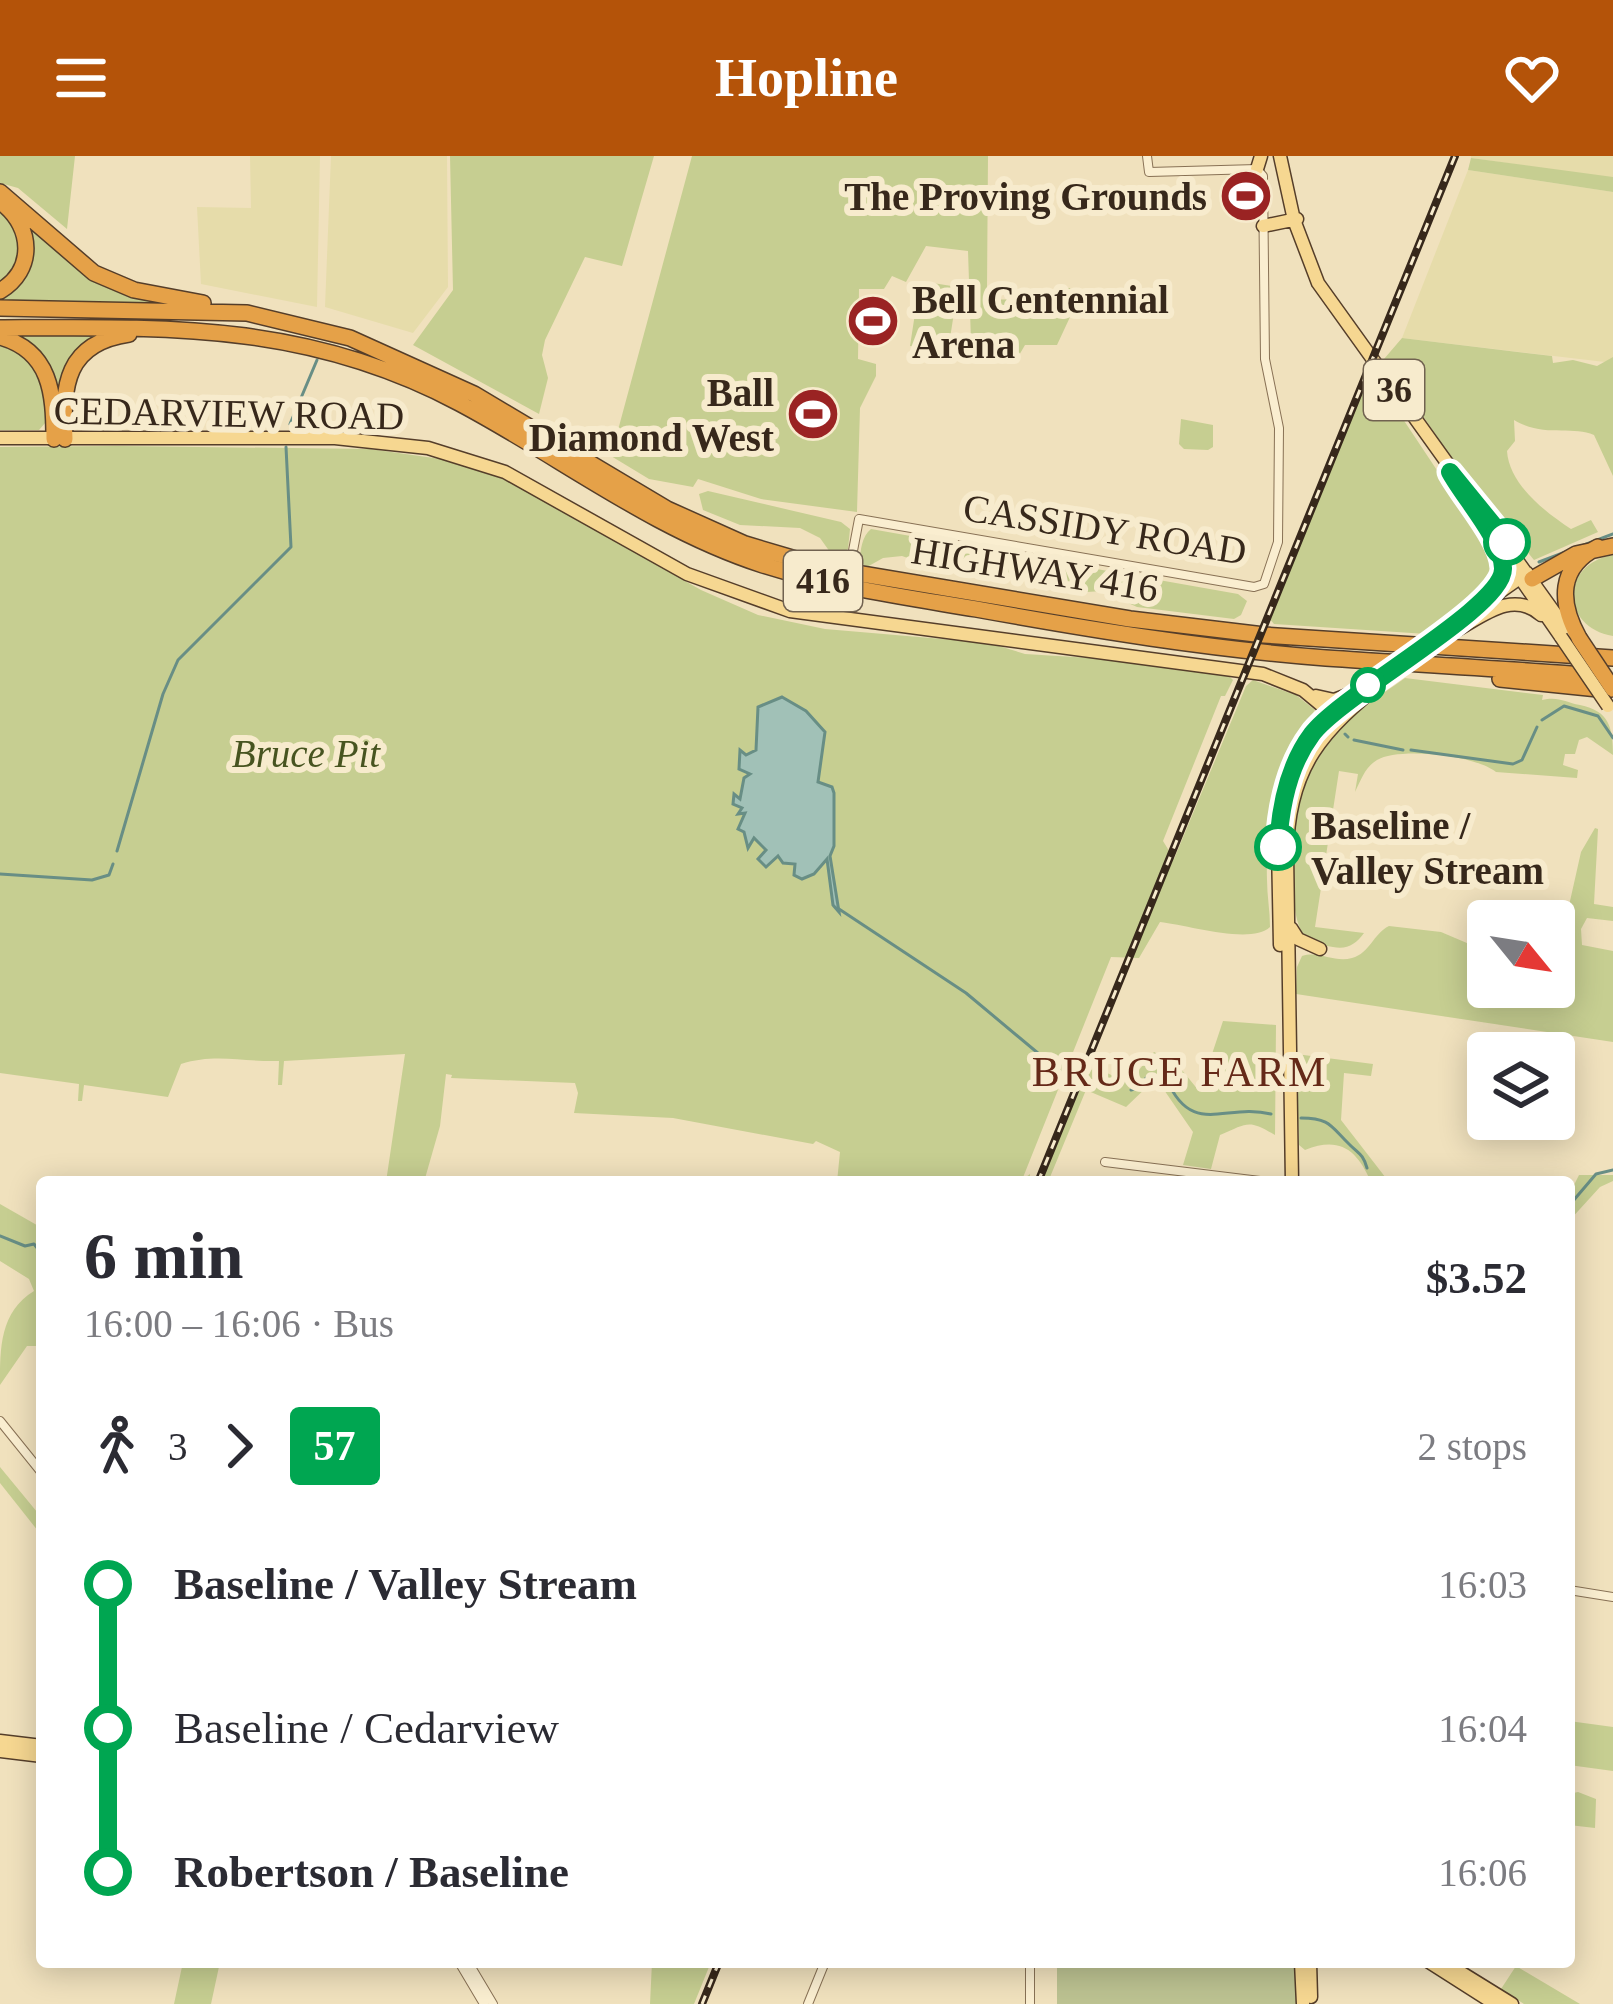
<!DOCTYPE html>
<html lang="en">
<head>
<meta charset="utf-8">
<style>
	:root { --surface:#fff; --page:#f2f2f3; --text:#2b2b33; --muted:#7c7c81; --accent:#b45309 }
	body { margin:0; font-family:Georgia,serif; background:var(--page); color:var(--text); height:100vh; display:flex; flex-direction:column; font-size:45px; white-space:nowrap }
	* { box-sizing:border-box; margin:0 }
	p { font-size:39px; color:var(--muted) }
	.icon { flex:none; width:66px; height:66px; fill:none; stroke:currentColor; stroke-width:2; stroke-linecap:round; stroke-linejoin:round }
	.map { position:relative; flex:1; overflow:hidden }
	.drawer { position:absolute; left:36px; top:1020px; width:1539px; height:792px; display:flex; flex-direction:column; background:var(--surface); border-radius:12px; box-shadow:0 6px 30px #0003 }
	.drawer>* { flex:none }
	.badge { padding:0 24px; border-radius:9px; font-size:42px; line-height:78px }
	.needle { width:78px; rotate:120deg }
	.fabs { position:absolute; left:1467px; top:744px; display:grid; gap:24px }
	.fabs a { display:grid; place-items:center; width:108px; height:108px; border-radius:12px; background:var(--surface); box-shadow:0 6px 30px #0003; font-size:60px }
	.map>.badge { position:absolute; translate:-50% -50%; box-shadow:0 0 0 6px #fff }
	.legs { display:flex; align-items:center; gap:18px; height:132px; padding:0 48px; font-size:39px }
	.legs p { margin-inline-start:auto }
	.headline { display:flex; align-items:center; justify-content:space-between; height:204px; padding:0 48px }
	h1 { font-size:66px; font-weight:600; line-height:90px }
	ul { padding:0 48px; list-style:none }
	li { display:flex; align-items:center; gap:42px; height:144px; font-size:45px }
	li i { display:grid; place-items:center; width:18px; height:100%; margin:0 15px; background:currentColor }
	li i::after { content:''; width:30px; height:30px; margin:-15px; border:9px solid; border-radius:50%; background:var(--surface) }
	li p { margin-inline-start:auto }
	li:first-child i { background:linear-gradient(#0000 50%,currentColor 0) }
	li:last-child i { background:linear-gradient(currentColor 50%,#0000 0) }
	header { display:flex; justify-content:space-between; align-items:center; height:156px; padding:0 48px; background:var(--accent); color:#fff; font-size:54px; font-weight:600 }
	.map>svg:first-child { display:block }
</style>
</head>
<body>
<header><svg class="icon" aria-label="menu" viewBox="0 0 24 24"><path d="M4 6h16M4 12h16M4 18h16"/></svg>Hopline<svg class="icon" aria-label="heart" viewBox="0 0 24 24"><path d="M12 20l-8-8c-3-5 5-10 8-4 3-6 11-1 8 4z"/></svg></header>
<div class="map">
<svg width="1613" height="1848" viewBox="0 0 1613 1848">
	<rect width="100%" height="100%" fill="#f0e1bd"/>
	<path fill="#e6dcaa" d="M250 0H320L317 151 201 128 197 51 251 52Z
		M331 0H447L448 131 413 177 325 151Z
		M1471 0H1613V22L1471 2Z
		M1468 14 1613 36V202L1605 206 1402 182Z"/>
	<path fill="#c6ce91" d="M0 0H75L67 73 18 32 0 27Z
		M450 0H654L622 110 585 101 545 184 542 199 548 222 539 258 413 189 453 134Z
		M692 0H988L987 133 992 143C1021 146 1043 133 1070 132L1077 146 1057 189H1025L1018 201 995 200 985 208 971 185 968 95 926 90 906 126 892 120 884 133H859L858 203 876 208V220L860 252 857 356 761 343 698 323 693 331 649 323 611 300Z
		M1471 2 1613 21V36L1468 14Z
		M0 53 20 78 19 102 0 128Z
		M21 61 88 116 191 148 0 146V139L23 119Z
		M920 125 958 131 948 195 910 190Z
		M125 175 88 188 61 266 56 233 0 178Z
		M1402 182 1552 200 1553 207 1573 204 1597 210 1613 201V320L1594 279C1572 269 1544 282 1514 264L1515 285 1507 295C1509 328 1545 356 1571 373L1591 364 1598 376 1534 404 1453 304 1384 203Z
		M0 187C37 203 44 227 46 266L39 274H0Z
		M1371 215 1496 403 1497 419 1491 430 1427 478 1274 468 1269 462Z
		M1181 263 1213 269V291L1208 294 1184 293 1179 288Z
		M117 290 370 293 462 306 512 327 701 434 758 459 825 473 989 487 1025 498 1091 502 1229 520 1233 524 1225 540H1221L1163 685 1174 703 1246 530 1253 524 1296 539 1315 554C1280 603 1265 663 1267 724 1267 739 1270 755 1270 771 1251 789 1188 769 1160 766L1139 802 1111 801 1022 1024 1030 1018V1026H837L840 996 816 985 813 988 673 962 574 957 578 937 575 927 451 922 452 919 446 918 440 970 424 1026H386L405 898 284 905 282 929H278L279 905C243 906 215 897 181 908L168 941 84 929 82 945H78L79 928 0 917V291Z
		M708 335 841 366 850 373 848 393 839 399 830 396 820 382 800 372 740 369 703 354 699 338Z
		M871 373 1238 438 1247 445 1241 459 1234 463 1137 451 1102 435 1072 437 983 412 928 409 902 400 883 402 867 411 860 406C860 395 862 380 871 373Z
		M1613 399V480C1560 471 1560 408 1613 399Z
		M1405 522 1543 539 1542 544C1558 540 1565 546 1580 549 1609 555 1613 571 1613 599L1587 581 1579 584 1575 598H1565L1563 609 1578 614 1577 622 1496 616C1475 599 1399 591 1377 604 1365 611 1361 624 1355 636L1358 618 1339 615 1315 771 1364 777C1356 788 1347 794 1333 791 1326 790 1313 787 1307 782 1285 766 1292 662 1300 637 1306 621 1317 601 1327 588 1348 560 1377 542 1405 522Z
		M1595 672 1598 673 1594 748 1613 751V765L1587 762 1581 773 1582 789 1613 795V886L1296 838 1297 811 1302 800C1319 794 1334 807 1352 802 1370 797 1373 778 1389 770L1441 776 1488 796V831H1554V776L1568 754 1581 696Z
		M1223 865 1276 869 1275 979C1248 963 1248 967 1220 979L1211 1013 1183 1009 1193 976 1162 931 1151 927 1126 951 1086 934 1048 1026H1041L1084 922 1094 911 1120 923 1133 921 1154 896 1177 908 1199 935 1218 925 1210 904Z
		M1296 898 1373 908 1371 920 1344 917 1341 964 1389 1026H1371C1357 994 1340 980 1305 994L1299 989Z
		M1579 1019H1613V1025L1600 1031 1569 1065V1039Z
		M0 1048 42 1072V1204H38L37 1190H27L0 1229C0 1191 0 1156 34 1135L29 1123 0 1105Z
		M0 1311 42 1362V1380L0 1327Z
		M1569 1565 1613 1571V1615L1569 1609Z
		M1578 1636 1596 1643 1595 1672 1569 1669V1638Z
		M183 1806H220L211 1848H174Z
		M652 1806H711L694 1848H650Z
		M1516 1810 1580 1848H1524L1501 1833Z"/>
	<path fill="#bcc291" d="M1057 1806 1091 1809 1092 1806H1295L1297 1848H1057Z"/>
	<path fill="#a1c1b7" stroke="#688e85" stroke-width="3" d="M782 541 806 555 825 576 818 626 832 631 834 637V690L830 700 839 756 833 749 827 703 814 718 802 723 794 719 795 708 783 707 778 700 766 711 758 703 766 694 754 682 748 692 744 676 738 673 745 657 738 658 742 652 733 648 734 638 740 643 744 622 750 618 739 613 740 594 746 599 756 594 758 551Z"/>
	<g fill="none" stroke-linecap="round" stroke-linejoin="round">
		<path stroke="#688e85" stroke-width="3" d="M290 268 317 204
			M1539 406 1613 378
			M1542 564 1564 550 1598 560 1613 582
			M1345 578 1348 581
			M1354 584 1403 594
			M1411 594 1513 608 1522 604 1537 571
			M117 695 163 538 178 504 291 391 286 291
			M0 718 92 724 109 719 113 708
			M839 753 966 837 1063 918
			M1086 924 1117 932
			M1131 934 1141 931 1146 922H1166C1192 983 1225 946 1271 958
			M1301 962C1331 962 1331 971 1350 989 1359 998 1363 998 1367 1012
			M1569 1060 1573 1045 1596 1018 1613 1014
			M0 1080 25 1090 34 1088 42 1098"/>
		<g stroke="#887155" stroke-width="10">
			<path id="minor" d="M852 400 859 363 1254 431 1264 428 1278 386 1279 272 1265 203 1263 20 1257 13 1149 16 1147 0
				M1105 1006 1268 1026
				M0 1265 42 1317
				M1569 1434 1613 1441
				M459 1806 484 1848
				M468 1806 493 1848
				M808 1848 825 1806
				M1030 1848V1806"/>
		</g>
		<g stroke="#553e2a" stroke-width="15">
			<path id="major" d="M1280 0 1294 64 1318 127 1572 481
				M1257 13 1261 0
				M1263 70 1297 63
				M0 282H335L428 292 505 316 687 418 790 455 1263 518 1303 534 1338 563
				M1469 348 1561 481
				M1460 464 1527 417
				M1457 474C1484 459 1513 434 1541 459
				M1316 540 1334 544 1360 534
				M1295 611 1313 577 1334 554
				M1291 772 1298 783 1320 793
				M1280 789 1278 691 1283 647
				M1292 1026 1287 697C1288 610 1323 574 1387 523
				M0 1585 42 1590
				M0 1595 42 1600
				M1301 1806 1303 1848
				M1310 1806 1311 1841
				M1429 1806 1495 1848
				M1444 1806 1512 1848"/>
		</g>
		<g stroke="#553e2a" stroke-width="18">
			<path id="highway" d="M0 36 94 117 134 134 203 147
				M0 135C35 114 33 72 3 48
				M0 152 247 157 350 182 474 238 667 353 745 388 826 412 1130 463 1264 479 1613 502
				M0 172C166 171 307 166 459 247 561 301 652 373 763 409 832 431 905 441 976 453 1092 474 1209 493 1326 502 1417 508 1508 513 1598 520
				M0 181C51 195 54 238 54 283
				M65 283C62 229 66 187 129 178
				M1532 423 1576 398 1613 390
				M1579 482C1559 446 1558 411 1598 391
				M1500 523 1608 534"/>
		</g>
		<use href="#minor" stroke="#faeed0" stroke-width="8"/>
		<use href="#major" stroke="#f6d791" stroke-width="12"/>
		<use href="#highway" stroke="#e5a148" stroke-width="15"/>
		<g stroke="#37281b" stroke-width="8">
			<path id="rail" d="M1038 1026 1455 0
				M702 1848 719 1806"/>
		</g>
		<use href="#rail" stroke="#f7ebcd" stroke-width="3" stroke-dasharray="9" stroke-linecap="butt"/>
		<g stroke="#887155" stroke-width="10" stroke-linecap="butt">
			<path id="minor-bridge" d="M843 447 852 400"/>
		</g>
		<g stroke="#553e2a" stroke-width="15" stroke-linecap="butt">
			<path id="major-bridge" d="M1561 481 1608 550
				M1374 525 1444 475"/>
		</g>
		<g stroke="#553e2a" stroke-width="18" stroke-linecap="butt">
			<path id="highway-bridge" d="M1579 482 1613 533"/>
		</g>
		<use href="#minor-bridge" stroke="#faeed0" stroke-width="8"/>
		<use href="#major-bridge" stroke="#f6d791" stroke-width="12"/>
		<use href="#highway-bridge" stroke="#e5a148" stroke-width="15"/>
	</g>
	<g fill="none" stroke-linecap="round" stroke-linejoin="round">
		<g stroke="#fff" stroke-width="27">
			<path id="line-1" d="M1278 691C1280 652 1288 610 1312 578 1343 537 1505 451 1503 412 1502 383 1464 342 1450 316L1507 386"/>
		</g>
		<use href="#line-1" stroke="#00a651" stroke-width="18"/>
	</g>
	<defs>
		<g id="stadium-disc" transform="scale(2.7)"><circle r="9.5" fill="#9a2323" stroke="#f7ebcd"/><path d="M0-5a6.5 5 0 1 0 0 10a6.5 5 0 1 0 0-10ZM-3.5-1.8h7v3.6h-7Z" fill="#fff"/></g>
	</defs>
	<g fill-rule="evenodd">
		<use href="#stadium-disc" x="1246" y="40"/>
		<use href="#stadium-disc" x="873" y="165"/>
		<use href="#stadium-disc" x="813" y="258"/>
	</g>
	<g fill="#fff" stroke="#00a651" stroke-width="6">
		<circle cx="1507" cy="386" r="21"/>
		<circle cx="1368" cy="529" r="15"/>
		<circle cx="1278" cy="691" r="21"/>
	</g>
	<g text-anchor="middle" dominant-baseline="central" stroke-width="12" stroke-linejoin="round" paint-order="stroke">
		<g fill="#f7ebcd" stroke="#716250" stroke-width="3">
			<rect x="1364" y="204" width="60" height="60" rx="9"/>
			<rect x="784" y="395" width="78" height="60" rx="9"/>
		</g>
		<g font-size="36" font-weight="bold" fill="#37281b">
			<text x="1394" y="234">36</text>
			<text x="823" y="425">416</text>
		</g>
		<g font-size="39" font-weight="bold" fill="#37281b" stroke="#f7ebcd" text-anchor="end">
			<text x="1207" y="40">The Proving Grounds</text>
			<text x="912" y="143" text-anchor="start">Bell Centennial<tspan x="912" dy="45">Arena</tspan></text>
			<text x="774" y="236">Ball<tspan x="774" dy="45">Diamond West</tspan></text>
		</g>
		<g font-size="39" fill="#37281b" stroke="#f7ebcd">
			<text transform="translate(229 257) rotate(1)">CEDARVIEW ROAD</text>
			<text transform="translate(1105 373) rotate(9)">CASSIDY ROAD</text>
			<text transform="translate(1035 413) rotate(9)">HIGHWAY 416</text>
		</g>
		<g font-size="39" font-style="italic" fill="#475420" stroke="#f7ebcd">
			<text x="306" y="597">Bruce Pit</text>
		</g>
		<g font-size="39" font-weight="bold" fill="#37281b" stroke="#f7ebcd" text-anchor="start">
			<text x="1311" y="669">Baseline /<tspan x="1311" dy="45">Valley Stream</tspan></text>
		</g>
		<g font-size="42" letter-spacing="3" fill="#652918" stroke="#f7ebcd">
			<text x="1180" y="916">BRUCE FARM</text>
		</g>
	</g>
</svg>
<div class="fabs">
<a><svg class="needle" viewBox="-14 -14 28 28"><path d="M0-13l5 13h-10z" fill="#e53935"/><path d="M0 13l5-13h-10z" fill="#7c7c81"/></svg></a>
<a><svg class="icon" aria-label="layers" viewBox="0 0 24 24"><path d="M12 4l9 5-9 5-9-5zM3 14l9 5 9-5"/></svg></a>
</div>
<section class="drawer">
<div class="headline"><div><h1>6 min</h1><p>16:00 – 16:06 · Bus</p></div><b>$3.52</b></div>
<div class="legs"><svg class="icon" aria-label="walk" viewBox="0 0 24 24"><circle cx="13" cy="4" r="2"/><path d="M13 8l-2 6 4 7M11 14l-3 7M7 12l3-4h3l4 4"/></svg>3<svg class="icon" aria-label="forward" viewBox="0 0 24 24"><path d="M9 5l7 7-7 7"/></svg><b class="badge" style="background:#00a651;color:#fff">57</b><p>2 stops</p></div>
<ul>
<li><i style="color:#00a651"></i><b>Baseline / Valley Stream</b><p>16:03</p></li>
<li><i style="color:#00a651"></i><span>Baseline / Cedarview</span><p>16:04</p></li>
<li><i style="color:#00a651"></i><b>Robertson / Baseline</b><p>16:06</p></li>
</ul>
</section>
</div>
</body>
</html>
